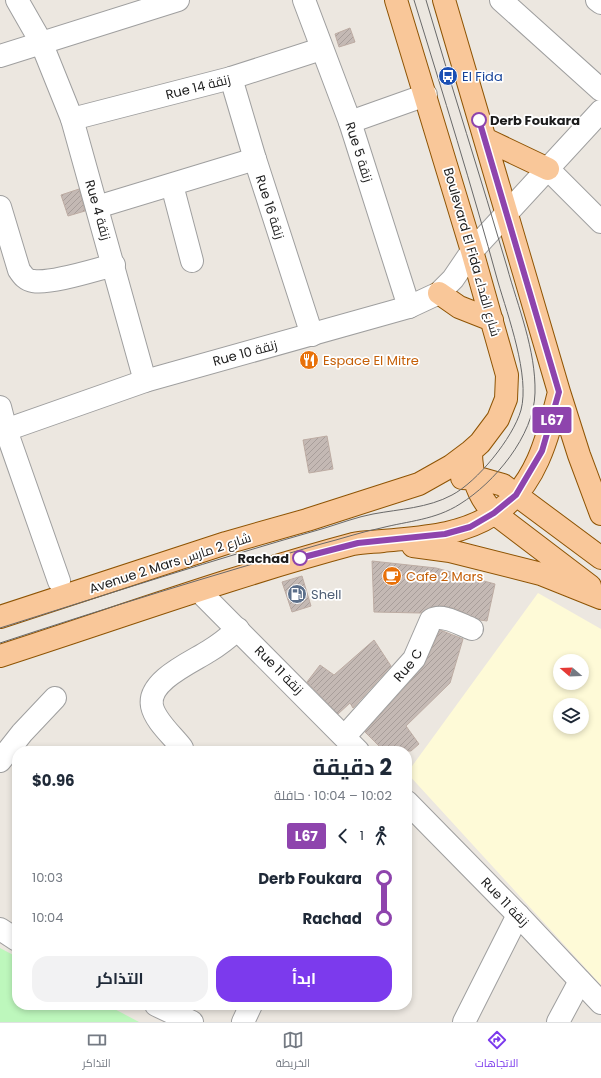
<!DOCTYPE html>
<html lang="ar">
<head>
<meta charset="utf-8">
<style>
	:root { --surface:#fff; --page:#f2f2f3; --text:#1f2937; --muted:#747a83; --line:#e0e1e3; --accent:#7c3aed }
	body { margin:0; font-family:Poppins,Cairo,sans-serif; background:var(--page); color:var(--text); direction:rtl; height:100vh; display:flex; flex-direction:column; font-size:15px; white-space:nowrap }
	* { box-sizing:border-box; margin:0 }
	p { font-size:13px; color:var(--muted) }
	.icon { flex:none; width:22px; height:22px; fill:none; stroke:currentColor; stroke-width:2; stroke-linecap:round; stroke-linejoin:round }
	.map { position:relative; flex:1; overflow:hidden; direction:ltr }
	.side { position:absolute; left:12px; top:746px; width:400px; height:264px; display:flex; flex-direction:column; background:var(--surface); border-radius:16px; box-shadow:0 2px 6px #0003; direction:rtl }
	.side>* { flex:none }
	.badge { padding:0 8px; border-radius:3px; font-size:14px; line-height:26px }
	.needle { width:26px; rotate:289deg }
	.fabs { position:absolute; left:553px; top:654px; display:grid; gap:8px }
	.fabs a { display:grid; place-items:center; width:36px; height:36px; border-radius:50%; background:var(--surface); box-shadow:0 2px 6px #0003; font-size:20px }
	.map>.badge { position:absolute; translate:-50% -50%; box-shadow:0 0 0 2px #fff }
	.legs { display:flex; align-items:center; gap:6px; height:44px; padding:0 20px; font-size:13px }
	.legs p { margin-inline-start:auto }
	.head { display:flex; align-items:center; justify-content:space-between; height:68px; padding:0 20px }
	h1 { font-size:22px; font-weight:700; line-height:30px }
	.cta { display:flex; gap:8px; margin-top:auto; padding:8px 20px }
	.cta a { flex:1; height:46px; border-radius:16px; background:var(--accent); color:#fff; font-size:16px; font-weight:700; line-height:46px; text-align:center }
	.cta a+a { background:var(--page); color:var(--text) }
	ul { padding:0 20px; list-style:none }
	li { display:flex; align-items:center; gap:14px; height:40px; font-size:15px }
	li i { display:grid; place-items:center; width:6px; height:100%; margin:0 5px; background:currentColor }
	li i::after { content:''; width:10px; height:10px; margin:-5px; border:3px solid; border-radius:50%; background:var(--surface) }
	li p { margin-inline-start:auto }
	li:first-child i { background:linear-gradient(#0000 50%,currentColor 0) }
	li:last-child i { background:linear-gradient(currentColor 50%,#0000 0) }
	.menu { display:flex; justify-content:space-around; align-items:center; height:56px; border-top:1px solid var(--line); background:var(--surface); font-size:11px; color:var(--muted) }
	.menu a { display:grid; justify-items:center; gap:2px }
	.menu .active { color:var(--accent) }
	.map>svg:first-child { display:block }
</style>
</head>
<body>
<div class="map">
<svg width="601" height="1022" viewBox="0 0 601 1022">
	<defs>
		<pattern id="building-hatch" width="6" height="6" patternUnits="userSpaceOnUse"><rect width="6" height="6" fill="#c4b9b4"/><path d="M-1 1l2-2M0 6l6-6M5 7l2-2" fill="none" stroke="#a89e9a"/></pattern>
	</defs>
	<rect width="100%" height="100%" fill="#ece7e0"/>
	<path fill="#fefad7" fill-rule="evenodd" d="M538 593 601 629V985L407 773ZM560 661H582V683H560ZM560 705H582V727H560Z"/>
	<path fill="#bdf7bc" d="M0 948 17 957V1005H107L139 1022H0Z"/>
	<path fill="url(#building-hatch)" stroke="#bdaca3" d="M350 28 355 42 339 47 335 34Z
		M79 189 85 211 68 216 61 195Z
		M327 436 333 469 309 473 303 440Z
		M372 561 436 568 495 584 487 621 480 620 456 609 443 606 431 607 421 613 374 612Z
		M302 576 311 606 292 612 282 582Z
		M440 630 463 639 450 683 406 726 419 744 411 751H384L365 732 423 667Z
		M374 640 391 666 353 708 350 703 338 714 307 682 320 665 334 675Z"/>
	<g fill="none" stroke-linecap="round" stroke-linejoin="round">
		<g stroke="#9f9f9f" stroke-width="24">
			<g id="minor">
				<path d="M17 0 41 42 72 119 145 381"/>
				<path d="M304 0 350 122 409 307"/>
				<path d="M501 0 601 90"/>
				<path d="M597 0 601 3"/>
				<path d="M0 56 178 0"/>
				<path d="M231 78 255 159 312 335"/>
				<path d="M72 119 231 78 321 49"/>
				<path d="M350 122 426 95"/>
				<path d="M548 169 601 222"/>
				<path d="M172 185 192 261"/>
				<path d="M0 207 19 270C23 276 26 280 33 281 52 284 94 270 114 265"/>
				<path d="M97 207 255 159"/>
				<path d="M0 407 6 430 59 581"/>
				<path d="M0 432 145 381 409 307 439 293 453 279 472 251 601 111"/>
				<path d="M199 591 358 751"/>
				<path id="s1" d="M345 736 414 659 431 620C443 613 461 625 472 629"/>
				<path d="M182 748C173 736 155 721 152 706 147 681 192 662 209 651 219 645 229 637 238 629"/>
				<path d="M0 761 22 733 55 698"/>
				<path d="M407 802 518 915 601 1003"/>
				<path d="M0 929 17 940"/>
				<path d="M156 1005 192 1022"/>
				<path d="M243 1022 251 1005"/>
				<path d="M464 1022 518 915"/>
				<path d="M558 1022 580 981"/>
			</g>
		</g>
		<g stroke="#8e5404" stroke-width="24">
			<path id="major" d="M444 0 559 392 579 455 601 514
				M485 139 548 169
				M439 293 459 307 492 320
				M471 451C471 475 478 497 494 513L590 586
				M462 478 482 479 503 485 601 558
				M413 546 450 551 541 574 601 598
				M0 617 226 543 307 520 419 484 451 466 471 451 480 443 498 419 506 399 507 375 472 251 396 0
				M0 656C118 618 234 576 353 544 363 542 373 542 383 541 422 537 460 536 494 514 536 487 548 437 559 392"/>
		</g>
		<use href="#minor" stroke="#fff" stroke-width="22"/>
		<use href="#major" stroke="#f9c799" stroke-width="22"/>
		<path stroke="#696969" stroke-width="1" d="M0 628C108 594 216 559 325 528 341 523 357 517 373 514 400 509 428 508 452 495 477 482 513 438 521 410 530 376 508 316 498 282 472 187 443 94 414 0
			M0 643C106 608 213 575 321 544 341 539 361 532 381 528 408 521 435 520 460 504 494 483 534 436 535 393 536 350 518 307 507 267 481 178 452 89 426 0"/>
	</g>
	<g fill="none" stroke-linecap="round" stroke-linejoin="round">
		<g stroke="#fff" stroke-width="9">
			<path id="line-1" d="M300 558 358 543 445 534 470 527 494 513 516 495 542 451 559 392 479 120"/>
		</g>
		<use href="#line-1" stroke="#8e44ad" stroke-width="6"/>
	</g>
	<defs>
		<g id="bus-disc" transform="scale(1)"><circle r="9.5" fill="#1a4fb4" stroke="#fff"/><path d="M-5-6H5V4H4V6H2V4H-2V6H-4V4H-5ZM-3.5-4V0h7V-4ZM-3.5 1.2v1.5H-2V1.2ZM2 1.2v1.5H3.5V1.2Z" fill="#fff"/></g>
		<g id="restaurant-disc" transform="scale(1)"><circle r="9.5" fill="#e8710a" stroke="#fff"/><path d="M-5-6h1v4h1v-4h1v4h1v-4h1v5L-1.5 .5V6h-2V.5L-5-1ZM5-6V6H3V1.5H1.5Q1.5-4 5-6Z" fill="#fff"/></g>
		<g id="cafe-disc" transform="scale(1)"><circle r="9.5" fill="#e8710a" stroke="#fff"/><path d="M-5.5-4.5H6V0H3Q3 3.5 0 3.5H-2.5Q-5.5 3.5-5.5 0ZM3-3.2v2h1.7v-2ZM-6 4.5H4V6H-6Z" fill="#fff"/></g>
		<g id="fuel-disc" transform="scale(1)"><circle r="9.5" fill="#5c6f8a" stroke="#fff"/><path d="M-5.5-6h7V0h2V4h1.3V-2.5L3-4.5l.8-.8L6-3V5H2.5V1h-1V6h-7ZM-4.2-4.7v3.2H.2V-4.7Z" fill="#fff"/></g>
	</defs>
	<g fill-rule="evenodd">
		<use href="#bus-disc" x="448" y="76"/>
		<use href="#restaurant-disc" x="309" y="360"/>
		<use href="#cafe-disc" x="392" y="576"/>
		<use href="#fuel-disc" x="297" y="594"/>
	</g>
	<g fill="#fff" stroke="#8e44ad" stroke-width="2">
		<circle cx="479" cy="120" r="7"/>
		<circle cx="300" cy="558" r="7"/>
	</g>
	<g text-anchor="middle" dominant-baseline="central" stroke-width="3.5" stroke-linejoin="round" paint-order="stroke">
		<g font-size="13" fill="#164399" stroke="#fff" text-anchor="start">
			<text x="462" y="76">El Fida</text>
		</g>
		<g font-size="13" fill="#1b1b1b" stroke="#fff">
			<text transform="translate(198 87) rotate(-14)">Rue 14 زنقة</text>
			<text transform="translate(359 152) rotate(72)">Rue 5 زنقة</text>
			<text transform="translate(270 207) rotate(72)">Rue 16 زنقة</text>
			<text transform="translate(98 210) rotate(74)">Rue 4 زنقة</text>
			<text transform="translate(472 252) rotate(74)">Boulevard El Fida شارع الفداء</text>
			<text transform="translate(245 353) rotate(-15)">Rue 10 زنقة</text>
			<text transform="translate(170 563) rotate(-18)">Avenue 2 Mars شارع 2 مارس</text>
			<text stroke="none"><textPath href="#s1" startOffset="95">Rue C</textPath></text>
			<text transform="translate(279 670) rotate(45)">Rue 11 زنقة</text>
			<text transform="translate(505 902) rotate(46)">Rue 11 زنقة</text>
		</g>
		<g font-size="13" font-weight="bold" fill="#1b1b1b" stroke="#fff" text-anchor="start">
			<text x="490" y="120">Derb Foukara</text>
			<text x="289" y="558" text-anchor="end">Rachad</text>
		</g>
		<g font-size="13" fill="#c56008" stroke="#fff" text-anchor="start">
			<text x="323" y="360">Espace El Mitre</text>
			<text x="406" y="576">Cafe 2 Mars</text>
		</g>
		<g font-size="13" fill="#4e5e75" stroke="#fff" text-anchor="start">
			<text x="311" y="594">Shell</text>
		</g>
	</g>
</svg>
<div class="fabs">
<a><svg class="needle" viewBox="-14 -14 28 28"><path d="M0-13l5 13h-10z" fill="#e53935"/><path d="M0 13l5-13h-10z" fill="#747a83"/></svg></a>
<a><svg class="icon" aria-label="layers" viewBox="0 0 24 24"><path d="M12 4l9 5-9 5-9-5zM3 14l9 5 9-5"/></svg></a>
</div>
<b class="badge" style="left:552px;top:420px;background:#8e44ad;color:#fff">L67</b>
<section class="side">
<div class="head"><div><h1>2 دقيقة</h1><p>10:02 – 10:04 · حافلة</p></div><b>$0.96</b></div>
<div class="legs"><svg class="icon" aria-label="walk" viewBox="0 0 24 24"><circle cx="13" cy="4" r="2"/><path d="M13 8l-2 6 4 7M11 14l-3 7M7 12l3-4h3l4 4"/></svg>1<svg class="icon" aria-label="back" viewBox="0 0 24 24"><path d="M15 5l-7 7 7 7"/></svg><b class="badge" style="background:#8e44ad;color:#fff">L67</b></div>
<ul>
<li><i style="color:#8e44ad"></i><b>Derb Foukara</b><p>10:03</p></li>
<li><i style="color:#8e44ad"></i><b>Rachad</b><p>10:04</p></li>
</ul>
<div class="cta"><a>ابدأ</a><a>التذاكر</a></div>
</section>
</div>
<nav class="menu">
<a class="active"><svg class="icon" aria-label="directions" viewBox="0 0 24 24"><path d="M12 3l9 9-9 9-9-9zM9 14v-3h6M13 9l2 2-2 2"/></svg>الاتجاهات</a>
<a><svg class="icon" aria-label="map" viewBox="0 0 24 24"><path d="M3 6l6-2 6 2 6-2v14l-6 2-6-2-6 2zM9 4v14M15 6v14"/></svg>الخريطة</a>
<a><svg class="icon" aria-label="tickets" viewBox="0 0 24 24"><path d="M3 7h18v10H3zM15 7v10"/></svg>التذاكر</a>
</nav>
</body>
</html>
